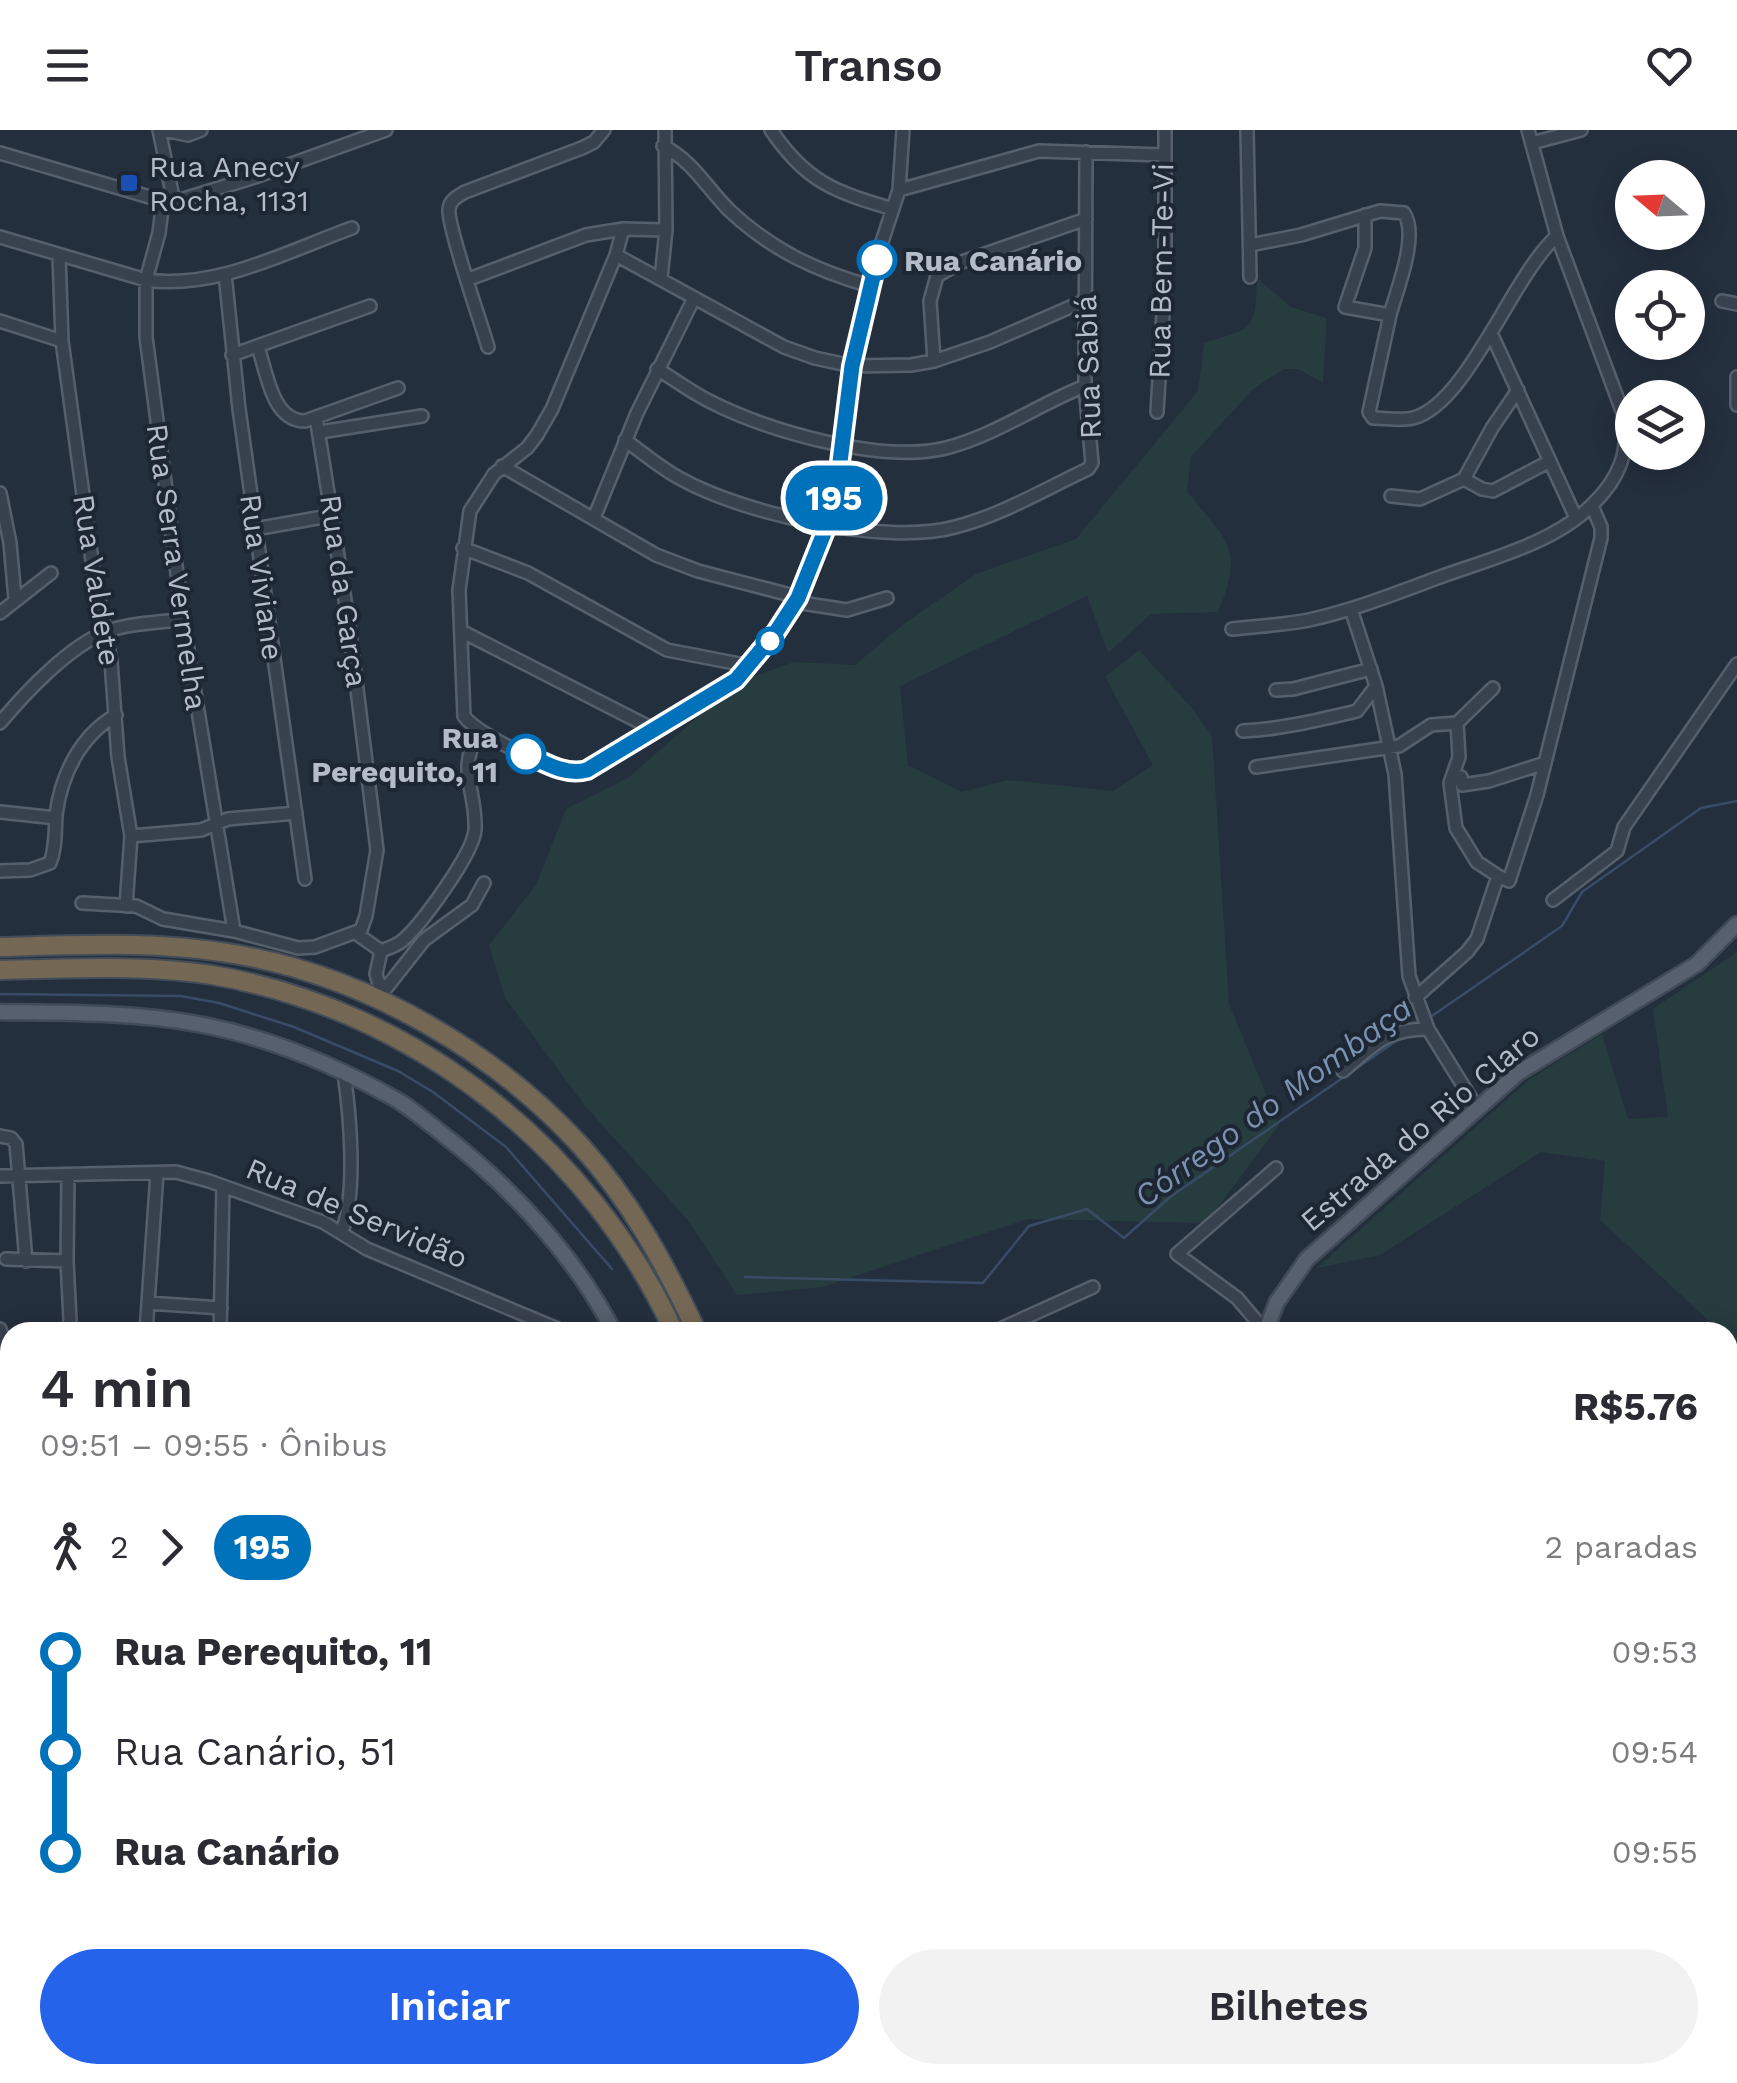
<!DOCTYPE html>
<html lang="pt">
<head>
<meta charset="utf-8">
<style>
	:root { --surface:#fff; --page:#f2f2f3; --text:#2b2b33; --muted:#7c7c81; --accent:#2563eb }
	body { margin:0; font-family:"Work Sans",sans-serif; background:var(--page); color:var(--text); height:100vh; display:flex; flex-direction:column; font-size:38px; white-space:nowrap }
	* { box-sizing:border-box; margin:0 }
	p { font-size:32px; color:var(--muted) }
	.icon { flex:none; width:55px; height:55px; fill:none; stroke:currentColor; stroke-width:2; stroke-linecap:round; stroke-linejoin:round }
	.map { position:relative; flex:1; overflow:hidden }
	.sheet { position:absolute; left:0px; top:1192px; width:1738px; height:762px; display:flex; flex-direction:column; background:var(--surface); border-radius:30px 30px 0 0; box-shadow:0 5px 25px #0003 }
	.sheet>* { flex:none }
	.badge { padding:0 20px; border-radius:32px; font-size:35px; line-height:65px }
	.needle { width:65px; rotate:289deg }
	.controls { position:absolute; left:1615px; top:30px; display:grid; gap:20px }
	.controls a { display:grid; place-items:center; width:90px; height:90px; border-radius:50%; background:var(--surface); box-shadow:0 5px 25px #0003; font-size:50px }
	.map>.badge { position:absolute; translate:-50% -50%; box-shadow:0 0 0 5px #fff }
	.legs { display:flex; align-items:center; gap:15px; height:110px; padding:0 40px; font-size:32px }
	.legs p { margin-inline-start:auto }
	.headline { display:flex; align-items:center; justify-content:space-between; height:170px; padding:0 40px }
	h1 { font-size:55px; font-weight:600; line-height:75px }
	.button { display:flex; gap:20px; margin-top:auto; padding:20px 40px }
	.button a { flex:1; height:115px; border-radius:60px; background:var(--accent); color:#fff; font-size:40px; font-weight:600; line-height:115px; text-align:center }
	.button a+a { background:var(--page); color:var(--text) }
	ul { padding:0 40px; list-style:none }
	li { display:flex; align-items:center; gap:35px; height:100px; font-size:38px }
	li i { display:grid; place-items:center; width:15px; height:100%; margin:0 12px; background:currentColor }
	li i::after { content:''; width:25px; height:25px; margin:-12px; border:8px solid; border-radius:50%; background:var(--surface) }
	li p { margin-inline-start:auto }
	li:first-child i { background:linear-gradient(#0000 50%,currentColor 0) }
	li:last-child i { background:linear-gradient(currentColor 50%,#0000 0) }
	header { display:flex; justify-content:space-between; align-items:center; height:130px; padding:0 40px; background:var(--surface); font-size:45px; font-weight:600 }
	.map>svg:first-child { display:block }
</style>
</head>
<body>
<header><svg class="icon" aria-label="menu" viewBox="0 0 24 24"><path d="M4 6h16M4 12h16M4 18h16"/></svg>Transo<svg class="icon" aria-label="heart" viewBox="0 0 24 24"><path d="M12 20l-8-8c-3-5 5-10 8-4 3-6 11-1 8 4z"/></svg></header>
<div class="map">
<svg width="1737" height="1953" viewBox="0 0 1737 1953">
	<rect width="100%" height="100%" fill="#242f3e"/>
	<path fill="#263c3f" d="M1257 148 1291 177 1327 188 1323 253 1298 239H1284L1253 259 1191 327 1187 361C1226 412 1246 416 1218 482L1151 484 1108 523 1087 466 900 556 908 635 962 662 1009 650 1113 661 1153 635 1105 547 1139 520 1191 577 1212 606 1229 874 1279 995 1206 1093 1028 1089 822 1157 737 1165 687 1089 585 976 505 868 489 815 536 755 566 679 628 648 738 552 794 532 855 535 905 493 976 444 1076 409 1198 261 1204 213C1254 197 1255 202 1257 148Z
		M1737 822V1217L1728 1209V1202H1721L1600 1090 1605 1031 1541 1022 1380 1125 1317 1138 1530 949 1602 904 1628 989 1668 987 1653 879Z
		M1737 1279V1634H1728V1287Z"/>
	<g fill="none" stroke-linecap="round" stroke-linejoin="round">
		<path stroke="#394c67" stroke-width="2.5" d="M0 864 181 866 219 873 294 897 398 941 433 962 506 1017 612 1139
			M1429 888 1562 796 1582 762 1701 678 1737 671
			M745 1147 983 1153 1029 1096 1087 1079 1124 1108 1170 1067 1402 907"/>
		<g stroke="#565f6c" stroke-width="16">
			<path id="minor" d="M159 0 174 72
				M164 0 188 5 201 0
				M771 0C806 52 835 62 893 79
				M1247 0 1250 147
				M1532 13 1581 0
				M663 16C693 31 706 57 729 80 770 119 816 141 870 156
				M0 23 163 71 174 72 258 46 386 0
				M899 60 1039 21 1164 25
				M163 71 159 103 146 150V207L183 489 234 801
				M1365 85V118L1345 177 1390 185 1369 282 1373 288C1385 288 1401 291 1413 288 1467 275 1513 144 1557 106
				M623 99 616 125 552 279 537 305 527 318 494 344 470 381 459 460 464 586C478 606 564 648 587 640L737 550 777 502 798 467 828 393 837 356 852 236 878 124 899 60 903 0
				M0 107 146 150C216 160 288 121 352 98
				M1250 115 1301 105 1380 81 1404 83C1419 106 1397 159 1390 185
				M59 125 62 211 94 445 111 531 118 627 131 706 126 776
				M616 125 784 217 815 228 852 236 911 235 934 231 990 212 1084 171
				M225 144 239 279 305 749
				M661 148 666 100 665 0
				M469 149 586 105 623 99 666 100
				M1722 171 1737 174
				M0 191 62 211
				M1491 203 1576 388
				M258 217C267 243 272 291 305 291L398 258
				M488 217C481 193 447 95 449 79 450 70 458 66 465 62L582 18 594 12 604 0
				M232 225 370 176
				M934 231 930 171 937 146 959 133 1086 89
				M657 239C674 249 691 262 709 271 768 301 881 334 946 318 994 306 1039 274 1085 256
				M1737 247V275
				M1157 282 1165 151V0
				M320 302 422 286
				M625 310C643 323 662 339 681 349 744 384 886 416 955 397 1002 385 1045 359 1088 339L1092 333 1085 256 1086 22
				M502 336 656 425 698 441 798 467
				M1464 349 1482 359 1493 361 1550 331
				M0 363 10 413 15 469
				M1391 366 1420 369 1464 349 1492 298 1518 260
				M594 388 637 283 694 168
				M255 399 334 385
				M463 418 528 443 667 520 750 536
				M795 472 847 480 887 468
				M1351 479 1376 556 1395 644 1409 846 1428 899 1477 978
				M0 483 51 443
				M1232 499C1258 496 1284 495 1309 490 1354 480 1397 463 1440 447 1490 429 1554 413 1592 375 1619 349 1630 322 1624 286L1557 106 1528 0
				M461 501 655 600
				M1276 560 1293 559 1371 539
				M0 593C25 563 69 516 106 502 128 493 159 493 183 489
				M1243 601C1283 599 1318 590 1357 581L1376 556
				M1256 637 1399 616 1431 595 1457 593
				M1454 647H1461L1462 655 1489 651 1545 633
				M0 682 56 688
				M131 706 201 700 228 689 296 683
				M0 741 30 740 50 733C56 718 55 701 56 685 61 645 80 606 116 585
				M1498 746 1509 751 1537 665 1601 408V397L1592 376
				M1553 770 1617 721 1624 697 1737 534
				M82 773 136 776 163 789 234 801 298 818 315 817 361 800 366 786 377 720 349 495 316 287
				M357 804 381 821C388 818 396 816 402 811 421 795 473 724 475 700 477 659 455 640 480 601
				M381 821 376 844 379 854 387 857 424 810 472 775 484 753
				M1415 868 1467 822 1477 809 1498 746 1477 732 1456 698 1450 653 1459 627 1457 593 1493 558
				M1343 941C1373 915 1386 899 1428 899
				M0 1006 11 1008 16 1014 26 1131
				M0 1046 176 1042 209 1051 323 1092 367 1119 565 1202
				M342 1101C357 1063 350 985 344 943
				M6 1129 67 1131
				M148 1173 221 1178
				M0 1199 10 1231
				M998 1200 1093 1157
				M1265 1201 1237 1168 1177 1124 1276 1038
				M68 1202 70 1190 67 1131 68 1046
				M146 1202 157 1043
				M220 1202 223 1056
				M0 1252 10 1246
				M1728 1259 1737 1256
				M0 1307 10 1301
				M0 1362 10 1356
				M0 1434 10 1418
				M0 1446 10 1452
				M0 1531 10 1552
				M0 1617 10 1609
				M0 1662 10 1644
				M0 1759 10 1742
				M0 1886 10 1876
				M179 1945 180 1953
				M218 1945 245 1953
				M500 1945 511 1953
				M795 1945 797 1953
				M1522 1945 1525 1949
				M35 1953 136 1945
				M255 1953 256 1945
				M642 1953 643 1945
				M1104 1953 1115 1945"/>
		</g>
		<g stroke="#414a57" stroke-width="19">
			<path id="major" d="M0 882C66 883 133 882 198 894 268 907 335 935 397 970 412 979 426 991 440 1002 509 1055 574 1124 614 1202
				M990 1202H1002
				M1265 1202 1277 1172 1307 1129 1518 943 1697 834 1737 794
				M1590 1945 1593 1953"/>
		</g>
		<g stroke="#434c59" stroke-width="22">
			<path id="highway" d="M0 817C83 815 168 810 250 827 373 851 497 924 581 1016 631 1071 666 1136 697 1202
				M0 840C70 839 143 834 212 845 414 879 590 1018 674 1202
				M834 1945 837 1953
				M856 1945 859 1953"/>
		</g>
		<use href="#minor" stroke="#38414e" stroke-width="11"/>
		<use href="#major" stroke="#56606e" stroke-width="14"/>
		<use href="#highway" stroke="#746855" stroke-width="18"/>
	</g>
	<g fill="none" stroke-linecap="round" stroke-linejoin="round">
		<g stroke="#fff" stroke-width="22">
			<path id="line-1" d="M526 624C545 633 566 646 587 640L736 550 776 502 798 468 828 393 837 356 852 236 877 130"/>
		</g>
		<use href="#line-1" stroke="#0072bc" stroke-width="15"/>
	</g>
	<rect fill="#1a4fb4" stroke="#1d2633" stroke-width="4" x="119" y="43" width="20" height="20" rx="5"/>
	<g fill="#fff" stroke="#0072bc" stroke-width="5">
		<circle cx="877" cy="130" r="18"/>
		<circle cx="770" cy="511" r="12"/>
		<circle cx="526" cy="624" r="18"/>
	</g>
	<g text-anchor="middle" dominant-baseline="central" stroke-width="8" stroke-linejoin="round" paint-order="stroke">
		<g font-size="30" fill="#b4bcc9" stroke="#1d2633" text-anchor="start">
			<text x="149" y="36">Rua Anecy<tspan x="149" dy="34">Rocha, 1131</tspan></text>
		</g>
		<g font-size="30" font-weight="bold" fill="#b4bcc9" stroke="#1d2633" text-anchor="start">
			<text x="904" y="130">Rua Canário</text>
			<text x="498" y="607" text-anchor="end">Rua<tspan x="498" dy="34">Perequito, 11</tspan></text>
		</g>
		<g font-size="30" fill="#b4bcc9" stroke="#1d2633">
			<text transform="translate(1161 141) rotate(-89)">Rua Bem-Te-Vi</text>
			<text transform="translate(1088 237) rotate(-92)">Rua Sabiá</text>
			<text transform="translate(177 437) rotate(82)">Rua Serra Vermelha</text>
			<text transform="translate(262 447) rotate(82)">Rua Viviane</text>
			<text transform="translate(97 450) rotate(81)">Rua Valdete</text>
			<text transform="translate(344 461) rotate(82)">Rua da Garça</text>
			<text transform="translate(1420 998) rotate(-40)">Estrada do Rio Claro</text>
			<text transform="translate(357 1083) rotate(23)">Rua de Servidão</text>
		</g>
		<g font-size="32" font-style="italic" fill="#7c92b1" stroke="#1d2633">
			<text transform="translate(1273 972) rotate(-36)">Córrego do Mombaça</text>
		</g>
	</g>
</svg>
<div class="controls">
<a><svg class="needle" viewBox="-14 -14 28 28"><path d="M0-13l5 13h-10z" fill="#e53935"/><path d="M0 13l5-13h-10z" fill="#7c7c81"/></svg></a>
<a><svg class="icon" aria-label="locate" viewBox="0 0 24 24"><circle cx="12" cy="12" r="6"/><path d="M12 2v4M12 18v4M2 12h4M18 12h4"/></svg></a>
<a><svg class="icon" aria-label="layers" viewBox="0 0 24 24"><path d="M12 4l9 5-9 5-9-5zM3 14l9 5 9-5"/></svg></a>
</div>
<b class="badge" style="left:834px;top:368px;background:#0072bc;color:#fff">195</b>
<section class="sheet">
<div class="headline"><div><h1>4 min</h1><p>09:51 – 09:55 · Ônibus</p></div><b>R$5.76</b></div>
<div class="legs"><svg class="icon" aria-label="walk" viewBox="0 0 24 24"><circle cx="13" cy="4" r="2"/><path d="M13 8l-2 6 4 7M11 14l-3 7M7 12l3-4h3l4 4"/></svg>2<svg class="icon" aria-label="forward" viewBox="0 0 24 24"><path d="M9 5l7 7-7 7"/></svg><b class="badge" style="background:#0072bc;color:#fff">195</b><p>2 paradas</p></div>
<ul>
<li><i style="color:#0072bc"></i><b>Rua Perequito, 11</b><p>09:53</p></li>
<li><i style="color:#0072bc"></i><span>Rua Canário, 51</span><p>09:54</p></li>
<li><i style="color:#0072bc"></i><b>Rua Canário</b><p>09:55</p></li>
</ul>
<div class="button"><a>Iniciar</a><a>Bilhetes</a></div>
</section>
</div>
</body>
</html>
